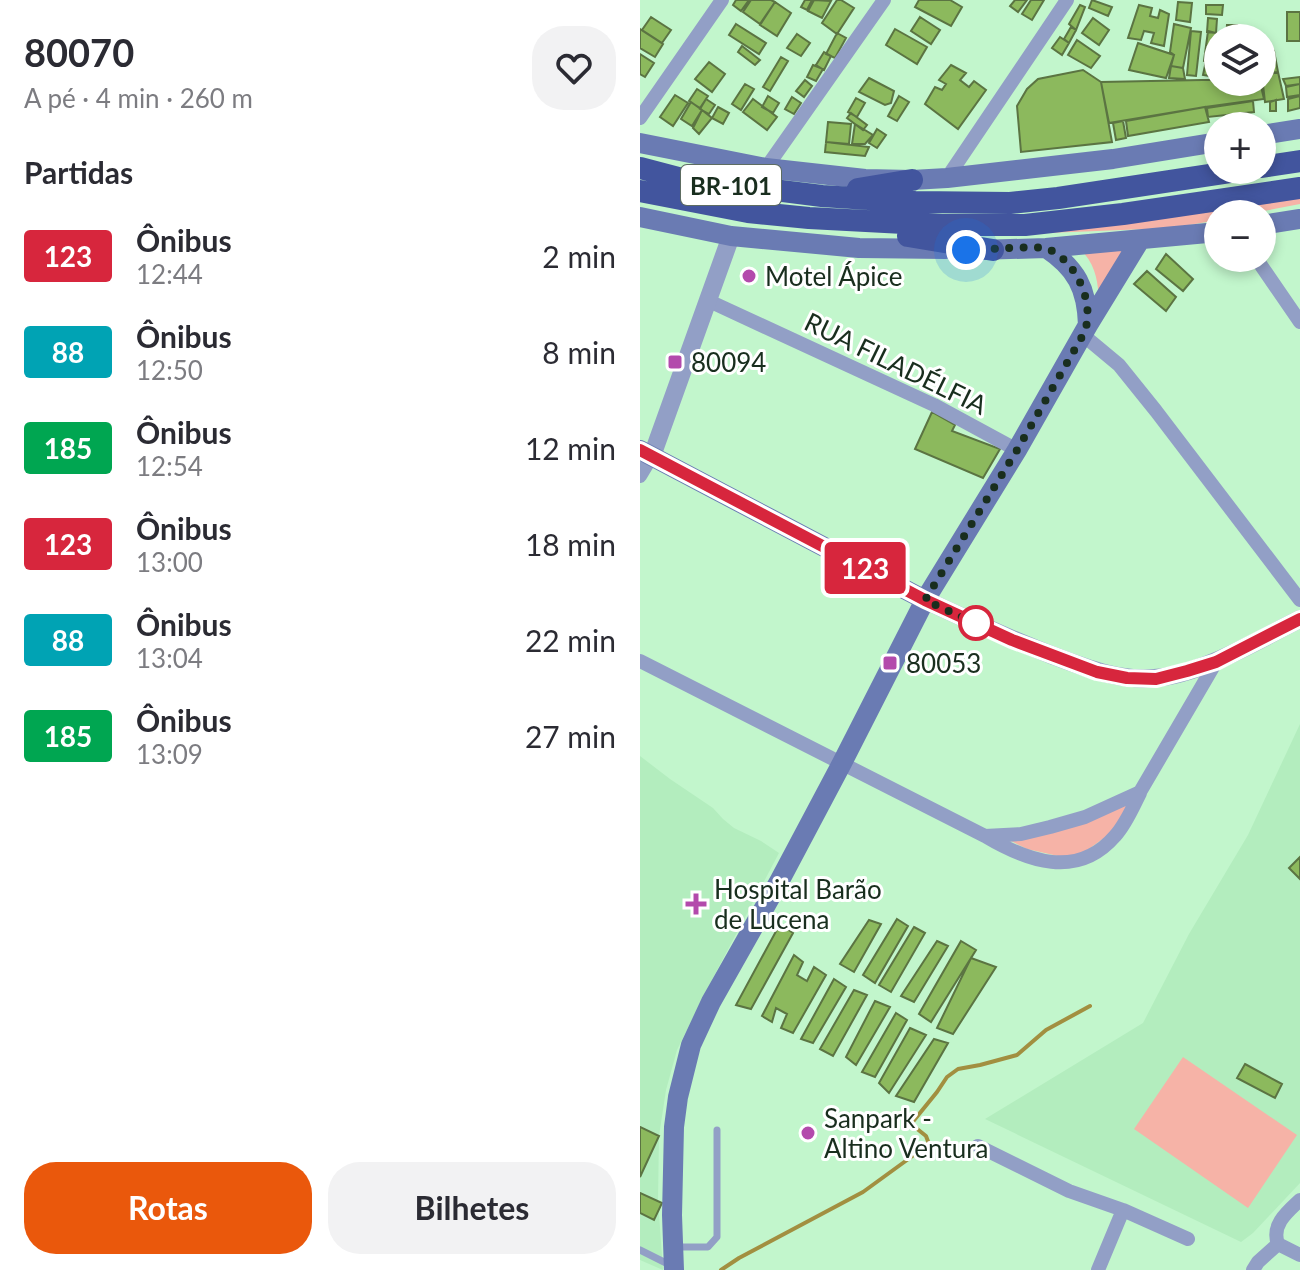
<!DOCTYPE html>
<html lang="pt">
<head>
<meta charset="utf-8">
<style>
	:root { --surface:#fff; --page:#f2f2f3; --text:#2b2b33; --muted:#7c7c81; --accent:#ea580c }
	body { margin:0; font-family:Lato,sans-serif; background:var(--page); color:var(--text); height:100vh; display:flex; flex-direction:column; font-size:30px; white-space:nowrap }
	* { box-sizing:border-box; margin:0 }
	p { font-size:26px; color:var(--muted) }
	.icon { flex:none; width:44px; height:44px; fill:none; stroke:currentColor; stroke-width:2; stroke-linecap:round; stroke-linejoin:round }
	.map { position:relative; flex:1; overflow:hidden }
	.panel { display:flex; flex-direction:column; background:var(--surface); width:640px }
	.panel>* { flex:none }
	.badge { padding:0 16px; border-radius:6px; font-size:28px; line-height:52px }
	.tools { position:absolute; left:564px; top:24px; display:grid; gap:16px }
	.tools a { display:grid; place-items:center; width:72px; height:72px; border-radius:50%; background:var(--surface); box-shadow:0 4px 12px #0003; font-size:40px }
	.you { position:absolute; width:40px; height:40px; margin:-20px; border:6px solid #fff; border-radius:50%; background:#1a73e8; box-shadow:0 0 0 12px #1a73e833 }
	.map>.badge { position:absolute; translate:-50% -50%; box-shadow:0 0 0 4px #fff }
	h2 { padding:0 24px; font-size:30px; line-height:72px }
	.round { display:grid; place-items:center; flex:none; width:84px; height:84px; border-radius:32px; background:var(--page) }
	.summary { display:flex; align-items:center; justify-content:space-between; height:136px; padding:0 24px }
	h1 { font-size:38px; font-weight:700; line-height:60px }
	.cta { display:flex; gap:16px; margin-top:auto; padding:16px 24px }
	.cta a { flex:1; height:92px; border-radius:32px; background:var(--accent); color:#fff; font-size:32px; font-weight:700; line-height:92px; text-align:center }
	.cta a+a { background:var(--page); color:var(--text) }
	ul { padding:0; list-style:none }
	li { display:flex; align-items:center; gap:24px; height:96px; padding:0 24px }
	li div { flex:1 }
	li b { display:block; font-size:30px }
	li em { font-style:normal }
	li .badge { min-width:88px; font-weight:700; text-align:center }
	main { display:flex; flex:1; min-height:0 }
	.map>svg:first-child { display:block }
</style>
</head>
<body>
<main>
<section class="panel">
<div class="summary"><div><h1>80070</h1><p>A pé · 4 min · 260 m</p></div><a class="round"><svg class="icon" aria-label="heart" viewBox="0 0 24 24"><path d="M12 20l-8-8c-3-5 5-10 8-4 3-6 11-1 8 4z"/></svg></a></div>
<h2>Partidas</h2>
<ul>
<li><span class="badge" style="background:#d7263d;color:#fff">123</span><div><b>Ônibus</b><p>12:44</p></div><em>2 min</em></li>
<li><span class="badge" style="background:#00a3b4;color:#fff">88</span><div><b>Ônibus</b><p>12:50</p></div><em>8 min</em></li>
<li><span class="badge" style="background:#00a651;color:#fff">185</span><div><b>Ônibus</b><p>12:54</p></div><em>12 min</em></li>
<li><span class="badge" style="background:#d7263d;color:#fff">123</span><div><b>Ônibus</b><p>13:00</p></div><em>18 min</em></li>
<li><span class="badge" style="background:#00a3b4;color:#fff">88</span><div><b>Ônibus</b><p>13:04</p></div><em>22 min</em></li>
<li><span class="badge" style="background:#00a651;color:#fff">185</span><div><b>Ônibus</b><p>13:09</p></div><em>27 min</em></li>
</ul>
<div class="cta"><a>Rotas</a><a>Bilhetes</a></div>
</section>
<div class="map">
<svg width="660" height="1270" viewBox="0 0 660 1270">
	<rect width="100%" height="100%" fill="#c2f6cc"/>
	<path fill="#b3edbe" d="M660 724V1183L613 1233 601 1242 345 1119 503 1023 549 934 608 835Z
		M0 756 30 779 73 808 83 819 94 828 121 841 139 853 66 991 37 1050 26 1090 19 1136 18 1200 23 1270 0 1260Z"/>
	<path fill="#f6b3a7" d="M660 194V204L608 214H578V220L532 228 382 234Z
		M442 251H485L459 302C458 282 456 266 442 251Z
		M491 803 485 823 439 856H418L387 849 367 839Z
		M543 1057 657 1135 608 1208 494 1129Z"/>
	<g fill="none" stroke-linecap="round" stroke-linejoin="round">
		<path stroke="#a28f40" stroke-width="4" d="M81 1270 99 1258 223 1192 289 1144 286 1136 271 1124 297 1092 307 1077 318 1069 340 1065 377 1055 406 1030 450 1006"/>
	</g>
	<path fill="#8cb95d" stroke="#5b7442" stroke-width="2" d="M96 0H109L101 11 93 5Z
		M111 0H131L135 2 120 24 103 12Z
		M165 0H172L167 10 161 7Z
		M174 0 191 1 182 18 168 11Z
		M197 0H201L214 8 197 34 182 23Z
		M279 0H310L322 7 311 26 275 7Z
		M375 0H387L378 12 370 6Z
		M391 0H404L392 20 382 14Z
		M452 0 472 7 468 16 449 8Z
		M135 2 151 13 137 36 120 25Z
		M538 2 552 3 550 22 536 20Z
		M440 5 445 7 436 30 429 24Z
		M499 5 512 8 510 16 518 18 520 10 529 14 524 46 511 43 514 33 504 31 501 40 488 38Z
		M566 5H583L582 15 566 14Z
		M647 12H660V41H647Z
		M11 17 31 30 22 43 2 30Z
		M280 17 300 30 291 44 271 31Z
		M453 18 469 30 459 45 442 33Z
		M568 18 577 19 576 33 567 32Z
		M96 24 126 43 119 54 89 35Z
		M534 24 551 28 543 68 531 66 534 55 530 52Z
		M587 25H597L596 38H586Z
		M431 27 436 30 429 43 424 39Z
		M0 29 23 44 15 57 0 48Z
		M255 29 287 47 277 64 246 45Z
		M551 31 561 32 556 76 547 75Z
		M568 31 576 33 572 62 564 61Z
		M197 33 206 38 195 58 186 54Z
		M157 34 170 43 161 56 147 48Z
		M420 37 429 43 422 55 412 48Z
		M437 40 460 56 451 68 428 55Z
		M498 43 534 55 526 78 489 70Z
		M102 46 120 60 115 65 98 52Z
		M634 51 638 72 622 74V53Z
		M184 52 191 56 184 70 176 65Z
		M0 54 14 63 5 77 0 74Z
		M141 57 148 61 130 91 123 87Z
		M566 61 572 62 570 76 563 75Z
		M69 62 85 74 72 92 55 79Z
		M173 65 183 69 176 81 167 77Z
		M311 65 326 73 320 80 329 87 334 81 346 90 318 129 285 104 295 87 302 90 306 84 299 80Z
		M531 66 543 68 545 79 529 78Z
		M443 70 461 82 472 142 381 152 377 106 387 89 398 79Z
		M638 72 644 99 625 102 622 76Z
		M660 77V84L646 86 643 79Z
		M229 78 254 91 251 103 245 105 219 92Z
		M165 80 172 86 164 97 156 91Z
		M562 80H578V82H620L624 99 565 107 469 123 461 82Z
		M105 84 114 89 101 110 92 104Z
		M660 84V95L647 97 646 87Z
		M57 89 68 96 60 108 49 101Z
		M35 95 48 103 33 126 20 117Z
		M128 96 139 103 133 113 122 107Z
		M259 96 269 102 257 121 248 116Z
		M660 96V108L648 111V99Z
		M152 97 161 103 154 114 145 109Z
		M216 98 225 103 217 117 208 112Z
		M66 99 75 105 69 114 60 109Z
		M113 99 137 117 127 130 103 112Z
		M636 100V111H630V102Z
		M613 101 614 112 568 117 567 108Z
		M51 102 62 110 52 126 41 119Z
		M78 107 89 113 83 124 72 118Z
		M565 107 569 122 488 136 486 121Z
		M62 110 72 118 59 134 53 128Z
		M211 113 227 125 223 130 207 118Z
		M483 121 486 138 476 140 473 123Z
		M188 122 211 124 209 144 186 142Z
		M215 124 233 135 225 144H212Z
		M237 129 246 135 237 148 229 143Z
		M186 142 229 147 225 156 185 152Z
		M526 254 553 279 543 291 516 269Z
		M507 271 536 297 526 311 494 284Z
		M292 412 315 425 312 431 360 449 343 478 275 449Z
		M660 857V879L649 868Z
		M257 919 268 926 235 983 223 975Z
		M229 920 241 924 214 972 200 964Z
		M140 924 153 933 111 1009 96 1005Z
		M274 927 285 933 251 992 239 985Z
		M297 941 308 946 274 1002 261 996Z
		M321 941 336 950 291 1022 279 1014Z
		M154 955 163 962 157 975 167 981 174 967 186 975 153 1033 141 1028 147 1014 136 1008 132 1022 122 1016Z
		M331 958 356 967 313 1034 297 1028Z
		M194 979 206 987 173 1043 161 1039Z
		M214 990 227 995 193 1056 180 1049Z
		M235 1001 250 1007 216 1065 206 1057Z
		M256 1013 267 1020 235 1077 222 1072Z
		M270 1028 286 1035 249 1093 239 1083Z
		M294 1039 308 1043 274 1102 256 1096Z
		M605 1064 642 1084 635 1098 597 1078Z
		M0 1127 19 1136 0 1177Z
		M0 1193 22 1203 14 1220 0 1213Z"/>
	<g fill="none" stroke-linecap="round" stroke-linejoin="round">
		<path stroke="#929fc6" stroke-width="7" d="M35 1247H68L77 1237V1130
			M0 1250 32 1266"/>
		<path stroke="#929fc6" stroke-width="14" d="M0 118 82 0
			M126 168 244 0
			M307 178 427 0
			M616 258 660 322
			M69 301 294 405 377 450
			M443 335 479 365 516 411 660 600
			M0 476 12 456
			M0 661 345 836 381 834 410 827 445 817 500 792 576 662
			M345 836C387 861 437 880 475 836 486 824 493 807 500 793
			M338 1146 429 1191 483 1210 548 1239
			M638 1244C631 1225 647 1212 660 1200
			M638 1244 660 1255
			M458 1270 483 1210
			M613 1270 618 1262 638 1244"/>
		<path stroke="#929fc6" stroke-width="18" d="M12 456 91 236
			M285 600C328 620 370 639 414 656 447 668 478 681 514 678 561 675 618 640 660 619"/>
		<path stroke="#6a7bb3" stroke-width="20" d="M622 135 660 129
			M0 143 126 168 225 179 272 180 307 178 473 159 578 142
			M0 217 91 236 219 248 306 249
			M622 225 660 219
			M406 248C436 268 447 288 448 325
			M338 250 406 248 578 232
			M0 450 285 600
			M34 1270 32 1215 34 1127 38 1097 51 1045 71 1002 140 880 202 763 285 600 377 450 448 325 500 240"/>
		<path stroke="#42559e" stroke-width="22" d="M622 167 660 161
			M0 168 38 178 182 196 275 202 370 203 418 198 603 170
			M218 189 272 180
			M0 191 108 212 169 218 302 225H385L483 214 660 188
			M268 236 353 250"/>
	</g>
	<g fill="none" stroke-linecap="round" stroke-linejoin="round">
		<g stroke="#fff" stroke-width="18">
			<path id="line" d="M0 450 285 600 372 640 457 672 487 678 516 679 547 671 576 662 660 619"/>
		</g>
		<use href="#line" stroke="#d7263d" stroke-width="12"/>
		<path stroke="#192e1e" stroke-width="8" stroke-dasharray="0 14.4" d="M326 250C341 250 399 245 408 249 437 261 457 307 443 335L377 450 285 600 343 627 336 623"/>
	</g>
	<g fill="#b34aac" stroke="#fff" stroke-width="3">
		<circle cx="109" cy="276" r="8"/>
		<rect x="27" y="354" width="16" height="16" rx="4"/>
		<rect x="242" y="655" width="16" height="16" rx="4"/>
		<path d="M52 892h8v8h8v8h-8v8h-8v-8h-8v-8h8z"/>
		<circle cx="168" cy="1133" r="8"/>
	</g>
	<circle fill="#fff" stroke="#d7263d" stroke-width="4" cx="336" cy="623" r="16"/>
	<g text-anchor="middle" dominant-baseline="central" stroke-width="6" stroke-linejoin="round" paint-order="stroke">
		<rect fill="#fff" stroke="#5e6d62" stroke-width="2" x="41" y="165" width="100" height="40" rx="6"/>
		<g font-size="24" font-weight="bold" fill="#192e1e">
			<text x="91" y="185">BR-101</text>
		</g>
		<g font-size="26" fill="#192e1e" stroke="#fff" text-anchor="start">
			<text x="125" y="276">Motel Ápice</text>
			<text x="51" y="362">80094</text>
			<text x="266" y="663">80053</text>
			<text x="74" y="889">Hospital Barão<tspan x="74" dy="30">de Lucena</tspan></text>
			<text x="184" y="1118">Sanpark -<tspan x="184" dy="30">Altino Ventura</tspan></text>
		</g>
		<g font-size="26" fill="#192e1e" stroke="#fff">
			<text transform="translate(256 363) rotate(26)">RUA FILADÉLFIA</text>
		</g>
	</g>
</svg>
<div class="tools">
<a><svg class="icon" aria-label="layers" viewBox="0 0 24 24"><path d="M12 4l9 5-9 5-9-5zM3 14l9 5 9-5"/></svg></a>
<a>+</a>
<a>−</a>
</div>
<div class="you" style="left:326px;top:250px"></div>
<b class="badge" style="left:225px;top:568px;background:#d7263d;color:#fff">123</b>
</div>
</main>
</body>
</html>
